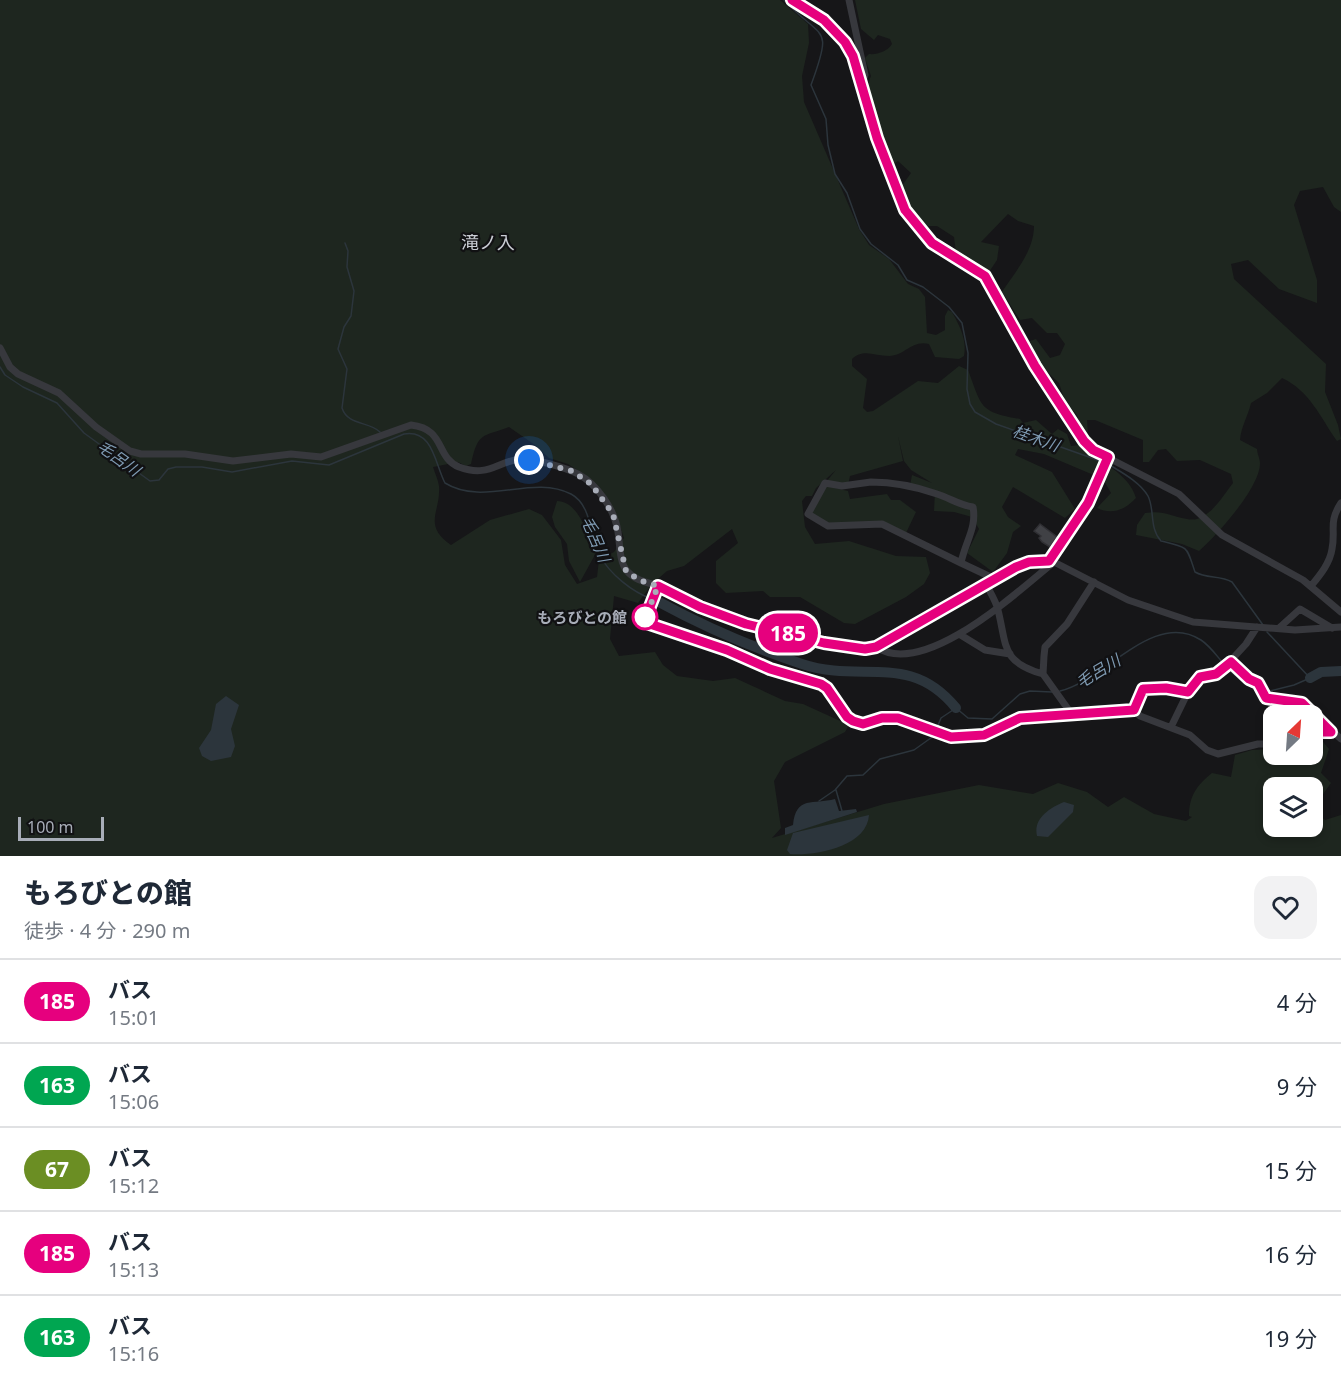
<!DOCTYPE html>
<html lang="ja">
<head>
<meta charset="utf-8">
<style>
	:root { --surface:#fff; --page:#f2f2f3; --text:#1f2937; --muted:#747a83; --line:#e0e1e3 }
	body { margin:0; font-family:"Noto Sans","Noto Sans JP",sans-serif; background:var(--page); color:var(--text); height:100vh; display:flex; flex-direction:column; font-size:22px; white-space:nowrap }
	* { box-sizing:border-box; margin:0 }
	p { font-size:20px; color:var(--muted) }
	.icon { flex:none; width:33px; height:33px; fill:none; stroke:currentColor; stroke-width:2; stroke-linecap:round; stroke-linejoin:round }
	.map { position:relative; height:856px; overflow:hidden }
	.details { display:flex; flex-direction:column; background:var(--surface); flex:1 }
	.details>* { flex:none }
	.badge { padding:0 12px; border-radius:20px; font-size:21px; line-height:39px }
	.needle { width:39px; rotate:25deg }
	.buttons { position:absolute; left:1263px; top:705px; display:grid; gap:12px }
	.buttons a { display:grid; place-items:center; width:60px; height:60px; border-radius:12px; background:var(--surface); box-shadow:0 3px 9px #0003; font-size:30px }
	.scale { position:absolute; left:18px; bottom:15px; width:86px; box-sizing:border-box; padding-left:6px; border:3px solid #a8adb8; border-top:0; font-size:16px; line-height:21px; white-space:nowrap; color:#a8adb8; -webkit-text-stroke:4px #111113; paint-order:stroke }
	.you { position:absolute; width:30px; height:30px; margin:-15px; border:4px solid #fff; border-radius:50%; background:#1a73e8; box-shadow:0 0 0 9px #1a73e833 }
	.map>.badge { position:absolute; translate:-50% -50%; box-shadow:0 0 0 3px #fff }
	.round { display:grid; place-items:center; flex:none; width:63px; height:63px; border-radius:18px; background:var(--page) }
	.overview { display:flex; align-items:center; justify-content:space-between; height:102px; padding:0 24px }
	h1 { font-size:28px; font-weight:800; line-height:45px }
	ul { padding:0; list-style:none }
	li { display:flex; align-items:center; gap:18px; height:84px; padding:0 24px; border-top:2px solid var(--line) }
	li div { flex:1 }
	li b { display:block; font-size:22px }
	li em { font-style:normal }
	li .badge { min-width:66px; font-weight:700; text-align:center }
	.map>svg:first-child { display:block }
</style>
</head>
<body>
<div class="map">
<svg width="1341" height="856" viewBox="0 0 1341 856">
	<rect width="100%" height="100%" fill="#161618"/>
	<path fill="#1e261f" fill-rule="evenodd" d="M0 0H780L808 24 809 43 802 76 804 102 859 229 869 245 889 259 908 284 919 289 925 297 927 333 936 335 945 330V316L948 310 952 312C960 327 967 339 964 356L959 359 935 357 929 344C911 340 905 356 889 356 875 356 863 348 852 359V366L867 379 863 408 867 412 873 411 918 381 938 383 959 366 968 370C982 407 979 412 1020 419L1023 423 1036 420 1052 434 1058 429 1067 434 1071 446 1080 445C1099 462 1129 473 1136 498 1125 510 1112 515 1097 508L1111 493 1103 479 1044 454 1018 449 1015 455 1052 472 1075 509 1065 518 1013 487 1002 507 1008 517 1021 526 1013 532 1007 553 993 572 967 553 979 529 972 517 954 512 934 511 935 492 910 486 912 475 932 483 911 470 904 461 898 436 903 461 850 476 848 485 826 482 836 470 816 488 812 496H806L802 501 805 527 815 544 849 541 896 556 926 557 930 573 924 584 906 597 855 624 844 623 800 597H770L763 591 726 593 716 583V561L738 543 732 529 684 566 667 571 652 584 638 603 614 596 610 639 619 656 655 652 663 665 677 676 713 681 735 678 785 701 803 704 849 725 845 732 785 762 774 781 781 828 772 838 884 804 979 785 1033 794 1058 783 1087 792 1108 807 1124 797 1154 814 1186 821 1192 817 1189 816C1189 796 1197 785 1212 773L1231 777 1235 755 1252 750 1273 749 1274 754H1312L1313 737H1319L1329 749 1321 773 1331 783 1316 804 1317 813 1325 820 1341 815V856H0ZM509 427 535 445 549 458 568 464 589 478 616 514 624 538 614 552 599 560 597 577 577 584 565 565 561 540 542 515 529 509 490 520 451 545C422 525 441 512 439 486 438 480 435 473 433 467L458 462 466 466 471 464C478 432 482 437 509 427ZM1274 788H1312V826H1274Z
		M855 0H1341V212L1334 207 1323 187 1300 191 1294 205 1317 280V303L1279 289 1248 260 1231 264 1234 279 1326 364 1325 392 1338 425 1341 439 1337 441C1320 417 1310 391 1282 378L1267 393 1251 403C1248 416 1241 427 1240 440L1257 449C1257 453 1260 459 1260 463 1260 488 1217 535 1199 551L1182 544 1136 535 1137 525 1145 513C1165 510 1169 516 1187 519 1207 524 1222 497 1233 483L1231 474 1200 460 1177 461 1166 449 1158 450 1149 462H1143V440L1095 420H1087L1088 434 1097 446 1096 449 1083 436 1077 415 1065 401 1059 383 1041 366 1030 341 1036 339 1050 358 1060 355 1065 344 1057 333H1047L1032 318 1020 320 1002 292C1015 272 1034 251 1034 226L1018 221 1008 214 981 242 999 246 997 260 989 272 956 252 954 237 937 226H928L914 218 899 190 911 173 898 161 891 166 888 160C883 138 861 96 871 76L865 58 869 54C877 55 888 51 892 44L890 39 878 35 874 40 861 29Z
		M826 486 848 491 850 499 887 494 891 500H900L916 512 906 533 883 522 828 524 811 513Z
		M557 501C579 501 588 536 596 553L580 582 569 561 567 544 555 527 552 517Z"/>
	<path fill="#2c353c" d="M226 696 239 705 231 729 235 746 231 757 211 761 202 756 199 748 211 730 216 704Z
		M835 799 839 811 856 809 857 812 785 835V828L793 825C796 795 813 805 835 799Z
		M1064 802 1074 805 1073 812 1048 837 1037 836C1033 819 1049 808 1064 802Z
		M869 815C867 847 815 856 790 854L787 850 793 833Z"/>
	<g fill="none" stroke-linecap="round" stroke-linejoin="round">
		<path stroke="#2c353c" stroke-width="1.5" d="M784 0C822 41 834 23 811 85L826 119 828 145 835 174 847 193 860 229 871 244 898 265 907 280 923 287 949 307 962 323 968 353 967 389 970 404 975 412 996 424 1103 462
			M345 243 348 251 347 267 354 291 351 316 344 327 338 349 347 369 342 408C348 426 369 421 380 432
			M0 367 5 375 23 387 57 403 84 433 150 481 159 480 168 469 176 467H202L232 472 292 461 329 465 404 434C433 429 435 464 445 483 484 507 532 474 571 494 592 505 590 537 600 556 610 574 632 592 652 599
			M1108 464C1121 472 1140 482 1148 496 1155 510 1149 528 1161 541 1190 548 1186 546 1195 572 1207 579 1220 575 1232 582L1263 625
			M1228 669 1244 683 1258 690
			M1060 691C1104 681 1154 609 1201 640 1210 646 1216 655 1223 663
			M1266 692 1294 685 1310 678 1267 632
			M936 730 941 718 956 708 968 718 992 719 1020 694 1030 691 1052 692
			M836 790 842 811
			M819 801 835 790 847 776 863 775 880 759 914 750 935 735"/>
		<path stroke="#2c353c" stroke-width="10" d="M659 602C703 626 754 648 802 664 861 684 910 651 956 708
			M1310 678 1321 672 1341 671"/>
	</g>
	<path fill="#404145" stroke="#303034" stroke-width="1.5" d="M1040 524 1057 537 1050 547 1042 542 1039 538 1041 536 1034 531Z"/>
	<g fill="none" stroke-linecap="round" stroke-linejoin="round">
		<path stroke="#37383d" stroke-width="7" d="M792 0 824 20 845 42 853 56 877 138 905 210 932 243 985 276 1035 366 1084 441 1093 450 1179 494 1222 535 1303 580 1341 612
			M849 0 865 75 862 84
			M0 348 10 367 18 374 59 393 96 427 130 451 141 454H185L233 461 291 454 321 457 411 425C446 429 435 457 459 467 489 478 497 461 521 459 532 458 567 468 578 474 597 484 615 510 618 532 620 543 619 562 627 571 636 582 652 583 664 588 677 593 687 602 700 607 724 617 749 623 774 629 807 637 842 651 876 647L1016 567 1029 562H1054L1128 600 1193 622 1295 630 1341 627
			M871 482C893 482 917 487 937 494 950 498 959 505 973 507 977 528 965 542 961 563L882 524 828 526 808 514 825 483 842 486Z
			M1049 561 1087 503 1108 457
			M961 563 995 579
			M986 584C990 592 996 601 998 610 1007 646 1001 662 1043 674
			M659 586 644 622 727 650 770 670 821 684 827 688 847 717 853 721 863 724 882 718H898L951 737 984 735 1020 718 1134 710 1140 716 1190 735 1207 750 1218 754 1258 744H1274
			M1311 586C1320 575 1330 563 1332 549 1336 529 1328 523 1341 503
			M1279 628 1300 609 1332 628
			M959 634 985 650 1010 654
			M876 647C925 679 1018 591 1054 562
			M1231 662 1249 679 1258 683 1266 698 1302 703 1341 739
			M1134 710 1143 689 1166 688 1188 692 1200 677 1216 674 1223 669 1246 644 1257 627
			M1073 716 1043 674 1044 656 1045 647 1067 624 1094 582
			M1171 727 1188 692
			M1312 732H1331"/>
	</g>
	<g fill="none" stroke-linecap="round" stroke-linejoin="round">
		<g stroke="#fff" stroke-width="14">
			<path id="line" d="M792 0 824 20 845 42 853 56 877 138 905 210 932 243 985 276 1035 366 1084 441 1093 450 1108 457 1088 503 1049 561 1029 562 1016 567 876 647 865 649 824 643 746 624 700 607 658 586 644 622 727 650 770 669 821 684 827 688 847 717 853 721 863 724 882 718H898L951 737 984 735 1020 718 1134 710 1143 689 1166 688 1188 692 1200 677 1216 674 1231 662 1249 679 1258 683 1266 698 1302 703 1331 732H1312"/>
		</g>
		<use href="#line" stroke="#e6007e" stroke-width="9"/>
		<path stroke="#a8adb8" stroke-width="6" stroke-dasharray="0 10.8" d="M529 460 572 471 591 484 613 514 626 571 639 580 658 586 644 621 645 617"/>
	</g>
	<circle fill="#fff" stroke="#e6007e" stroke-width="3" cx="645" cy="617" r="12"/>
	<g text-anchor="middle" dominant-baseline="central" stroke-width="4.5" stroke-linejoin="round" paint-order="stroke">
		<g font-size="15" font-weight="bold" fill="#a8adb8" stroke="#111113" text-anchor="end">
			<text x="627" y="617">もろびとの館</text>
		</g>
		<g font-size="16" font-style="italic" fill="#7f9bb3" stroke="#111113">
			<text transform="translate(1036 438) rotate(20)">桂木川</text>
			<text transform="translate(119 458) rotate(36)">毛呂川</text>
			<text transform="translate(596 539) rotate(67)">毛呂川</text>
			<text transform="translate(1098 671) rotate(-31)">毛呂川</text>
		</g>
		<g font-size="18" fill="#c9ccd4" stroke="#111113">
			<text x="488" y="242">滝ノ入</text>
		</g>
	</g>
</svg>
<div class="buttons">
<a><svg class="needle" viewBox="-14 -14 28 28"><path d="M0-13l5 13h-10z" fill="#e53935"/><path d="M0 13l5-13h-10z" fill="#747a83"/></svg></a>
<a><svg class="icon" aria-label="layers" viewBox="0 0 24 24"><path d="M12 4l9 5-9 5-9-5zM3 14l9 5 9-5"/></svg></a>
</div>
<div class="scale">100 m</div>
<div class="you" style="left:529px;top:460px"></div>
<b class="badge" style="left:788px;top:633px;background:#e6007e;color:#fff">185</b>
</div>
<section class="details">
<div class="overview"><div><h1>もろびとの館</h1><p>徒歩 · 4 分 · 290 m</p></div><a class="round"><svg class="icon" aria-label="heart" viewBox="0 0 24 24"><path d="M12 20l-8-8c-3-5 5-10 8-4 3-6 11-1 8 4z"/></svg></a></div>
<ul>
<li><span class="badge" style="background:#e6007e;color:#fff">185</span><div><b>バス</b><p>15:01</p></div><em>4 分</em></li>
<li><span class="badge" style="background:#00a651;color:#fff">163</span><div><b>バス</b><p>15:06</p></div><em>9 分</em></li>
<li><span class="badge" style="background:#6b8e23;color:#fff">67</span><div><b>バス</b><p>15:12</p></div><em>15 分</em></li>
<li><span class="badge" style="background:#e6007e;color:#fff">185</span><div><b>バス</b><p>15:13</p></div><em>16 分</em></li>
<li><span class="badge" style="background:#00a651;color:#fff">163</span><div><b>バス</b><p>15:16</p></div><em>19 分</em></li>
</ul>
</section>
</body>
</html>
